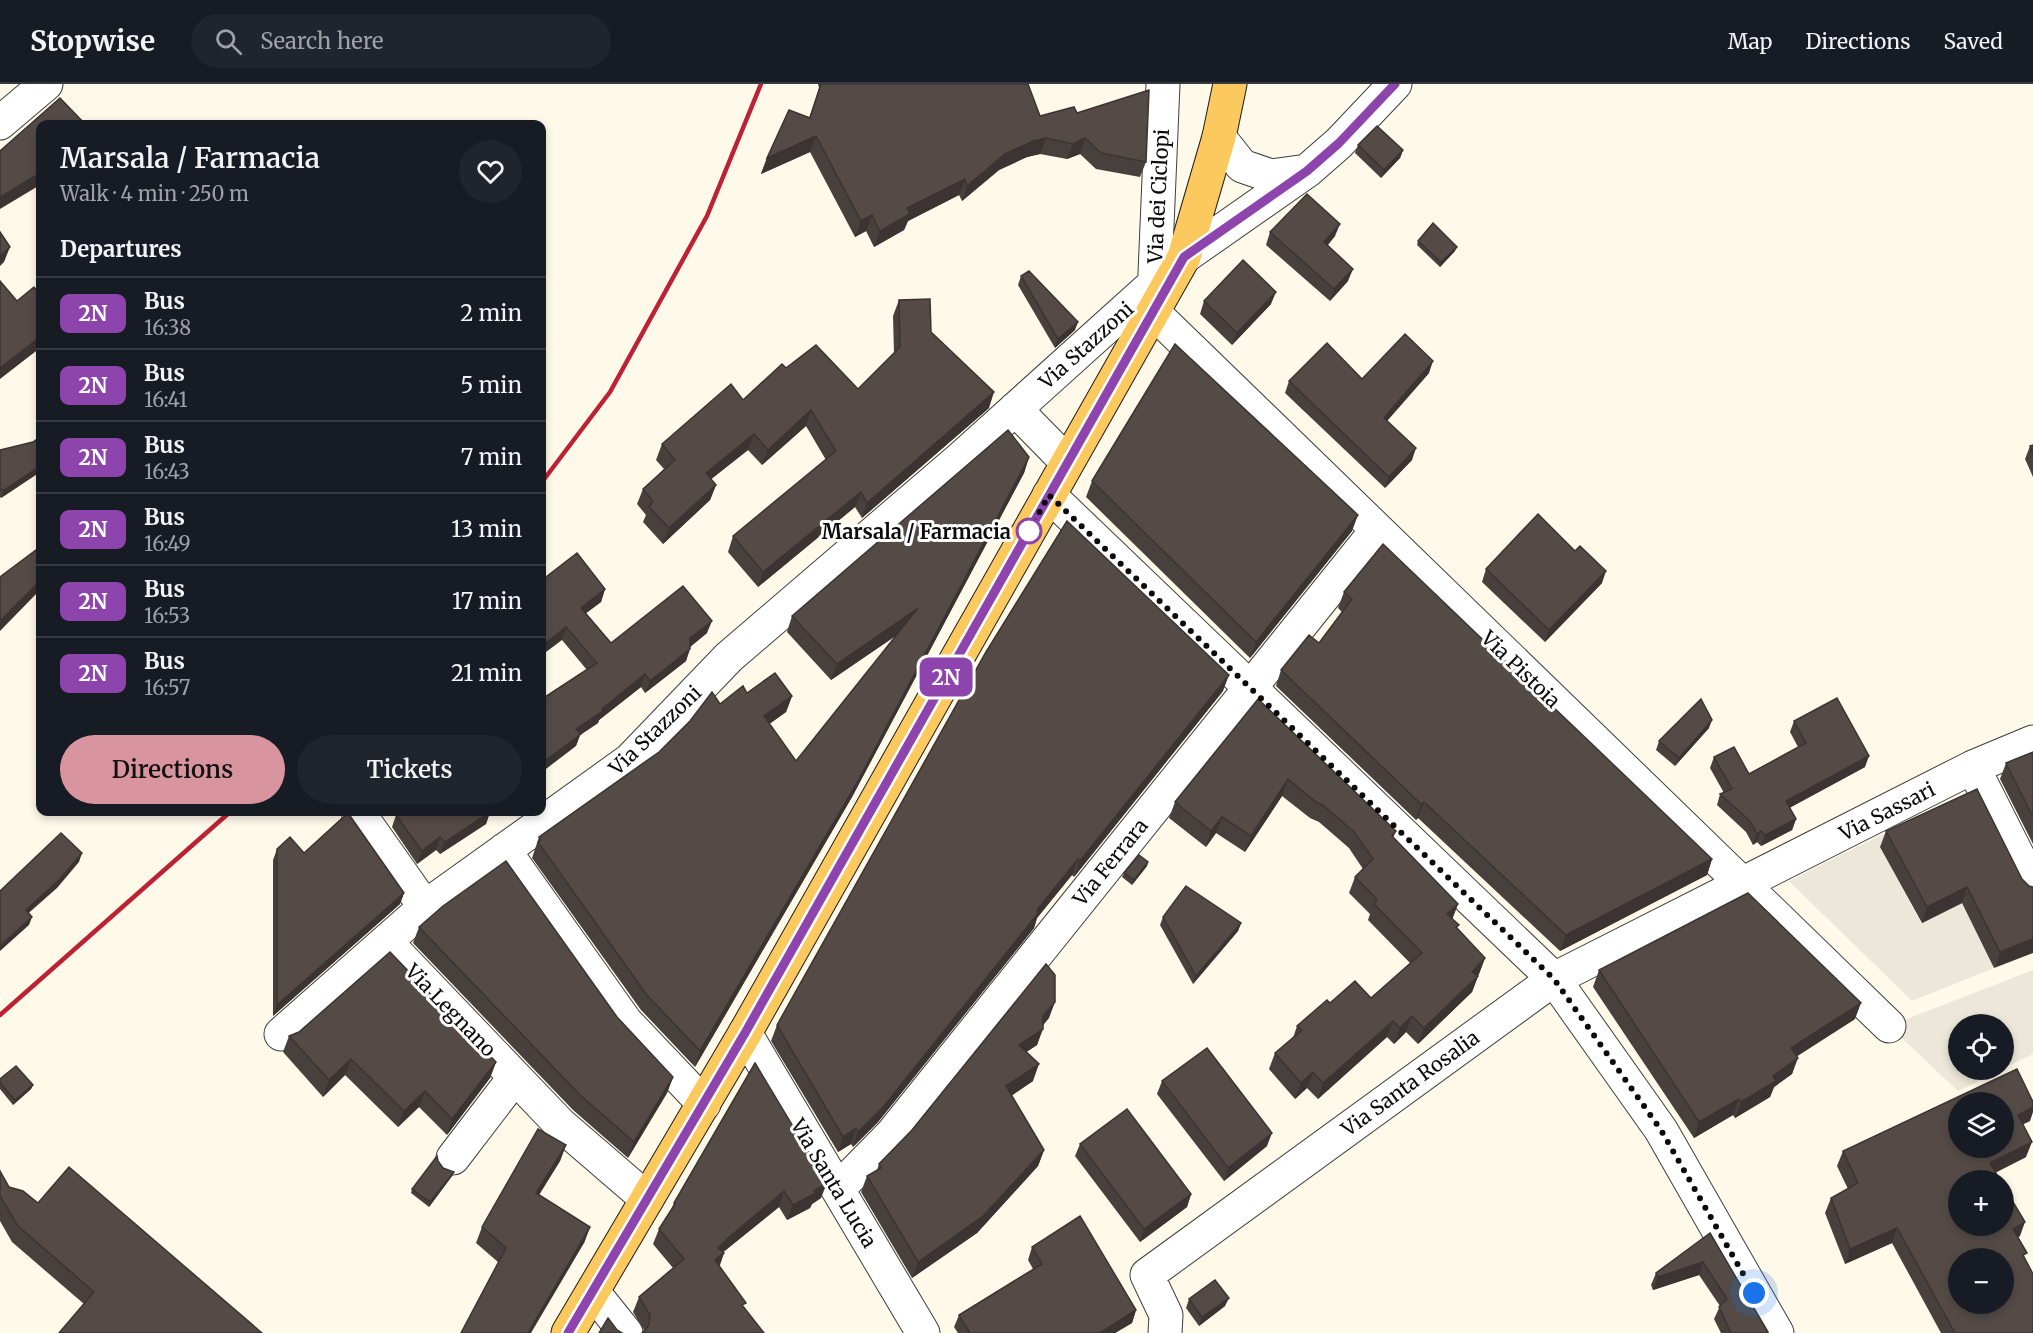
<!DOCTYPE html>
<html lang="en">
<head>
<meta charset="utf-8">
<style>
	:root { --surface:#171b24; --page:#20242c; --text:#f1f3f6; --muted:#9ea1a6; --line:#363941; --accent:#d9959f }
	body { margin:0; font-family:Merriweather,serif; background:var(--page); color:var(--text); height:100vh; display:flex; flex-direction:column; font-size:22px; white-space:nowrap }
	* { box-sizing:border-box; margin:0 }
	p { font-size:20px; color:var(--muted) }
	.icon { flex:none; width:33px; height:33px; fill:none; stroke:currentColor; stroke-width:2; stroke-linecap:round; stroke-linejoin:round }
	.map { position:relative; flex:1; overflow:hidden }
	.panel { position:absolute; left:36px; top:36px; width:510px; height:696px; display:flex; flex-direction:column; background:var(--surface); border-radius:12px; box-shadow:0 3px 9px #0003 }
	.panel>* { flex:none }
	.badge { padding:0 12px; border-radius:9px; font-size:21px; line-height:39px }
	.buttons { position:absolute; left:1948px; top:930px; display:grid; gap:12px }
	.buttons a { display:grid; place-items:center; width:66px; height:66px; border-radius:50%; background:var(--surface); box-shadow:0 3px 9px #0003; font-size:30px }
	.you { position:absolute; width:30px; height:30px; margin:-15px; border:4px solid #fff; border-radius:50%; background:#1a73e8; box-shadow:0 0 0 9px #1a73e833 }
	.map>.badge { position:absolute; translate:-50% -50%; box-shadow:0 0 0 3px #fff }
	h2 { padding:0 24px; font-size:22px; line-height:54px }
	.round { display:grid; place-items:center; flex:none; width:63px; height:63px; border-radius:32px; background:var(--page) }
	.summary { display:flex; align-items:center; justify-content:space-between; height:102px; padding:0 24px }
	h1 { font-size:28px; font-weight:600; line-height:45px }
	.primary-button { display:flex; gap:12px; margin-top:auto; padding:12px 24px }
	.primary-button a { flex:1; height:69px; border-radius:36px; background:var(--accent); color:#111; font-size:24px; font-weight:600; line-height:69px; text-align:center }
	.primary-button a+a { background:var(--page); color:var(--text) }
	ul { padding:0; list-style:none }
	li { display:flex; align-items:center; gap:18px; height:72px; padding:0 24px; border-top:2px solid var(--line) }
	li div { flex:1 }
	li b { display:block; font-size:22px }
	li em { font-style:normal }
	li .badge { min-width:66px; font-weight:700; text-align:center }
	header { display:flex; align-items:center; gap:36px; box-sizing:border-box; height:84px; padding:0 30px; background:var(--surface); border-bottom:2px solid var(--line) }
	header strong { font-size:28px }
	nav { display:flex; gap:33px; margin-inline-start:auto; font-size:21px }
	.search { width:420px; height:54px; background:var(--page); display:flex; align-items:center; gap:15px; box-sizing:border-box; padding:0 21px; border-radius:33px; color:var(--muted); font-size:22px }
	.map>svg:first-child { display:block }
</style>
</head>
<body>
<header>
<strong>Stopwise</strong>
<div class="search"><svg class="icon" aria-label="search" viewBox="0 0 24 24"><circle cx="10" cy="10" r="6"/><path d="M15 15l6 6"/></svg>Search here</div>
<nav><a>Map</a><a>Directions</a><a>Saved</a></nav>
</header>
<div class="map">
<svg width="2033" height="1249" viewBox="0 0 2033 1249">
	<rect width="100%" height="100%" fill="#fff9e9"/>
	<path fill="#ede7da" d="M1964 710 1969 721 1881 764 1921 839 1962 819 1994 884 1912 917 1789 797Z
		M2033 886V970L2004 984V940H1959V986H2002L1958 1007 1889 942Z"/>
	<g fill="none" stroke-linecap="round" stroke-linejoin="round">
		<g stroke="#3e3e3e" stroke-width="35">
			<path id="minor" d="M0 39 46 0
				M1219 53 1242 82 1271 92 1307 87
				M1154 213 1163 0
				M1153 228 1889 942
				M1015 325 1067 378
				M1049 411 1554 895 1661 1046 1777 1249
				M1973 683 2033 802
				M358 728 425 823
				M504 766 626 938 704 1020
				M386 858 560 1040 647 1115
				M745 949 923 1249
				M281 950 425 823 630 676 729 573 961 374 1184 173 1307 87 1339 59 1395 0
				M453 1074 515 993
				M838 1105 892 1050 1377 446
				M593 1208 626 1249
				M1165 1249 1166 1231 1147 1191 1554 895 1973 683 2033 658"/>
		</g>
		<g stroke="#1c1c1c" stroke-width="35">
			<path id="major" d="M568 1249 745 949 1184 173 1219 53 1230 0"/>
		</g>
		<use href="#minor" stroke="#fff" stroke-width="33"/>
		<use href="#major" stroke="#fbc95d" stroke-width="33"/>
		<path stroke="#bc2234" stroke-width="4.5" d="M542 398 610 308 707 132 761 0
			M0 931 230 728"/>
	</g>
	<path fill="#48403d" d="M818 0H1028L1040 32 1077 29 1146 78 1140 93 1096 85 1080 70 1067 75 1040 70 1027 73 999 86 962 117 959 111 908 137 904 146 874 163 866 147 855 153 810 68 761 90 767 74 809 34 819 4Z
		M1358 61 1403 66 1400 74 1381 94 1355 69Z
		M1270 148 1335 152 1328 161 1348 197 1330 217 1266 161Z
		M1418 157 1455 167 1440 183 1417 161Z
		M1021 192 1075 246 1055 264 1018 201Z
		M899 216 931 248 989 324 862 434 855 423 758 503 728 468 733 452 826 376 806 342 762 381 748 366 711 395 716 401 710 416 663 460 643 438 646 431 637 420 643 405 664 385 656 376 662 360 743 316 786 284 858 305 894 269 893 232Z
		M1204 217 1271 220 1232 261 1200 230Z
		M1429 289 1387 337 1412 376 1385 404 1285 309 1289 297 1362 295Z
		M40 353V388L1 414 0 413V366L33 358Z
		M2033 361V393L2025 375 2030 362Z
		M1029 373 1024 389 852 713 695 983 641 926 532 774 539 753 659 668 720 620 747 609 792 612 786 628 769 640 796 677 897 551 831 596 787 548 792 532Z
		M1092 397 1352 447 1250 574 1086 413Z
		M1486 485 1602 499 1545 558 1482 498Z
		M542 496 605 505 601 518 586 529 611 559 707 549 690 563 686 577 645 609 641 603 599 636 598 639 580 651 576 662 587 586 562 556Z
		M1344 508 1712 775 1707 791 1560 867 1418 734 1416 736 1276 602 1281 586 1319 559 1342 528 1338 524Z
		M1223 607 1074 793 1072 791 1037 834 1034 844 878 1038 853 1063 851 1060 838 1068 771 957 777 941Z
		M1258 615 1396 747 1393 754 1458 820 1452 835 1459 841 1457 844 1485 874 1472 908 1418 960 1406 948 1394 960 1387 953 1318 1015 1307 1004 1295 1015 1269 985 1275 969 1293 954 1297 942 1330 919 1371 914 1410 879 1368 836 1370 830 1349 809 1355 793 1363 785 1349 764 1319 738 1310 734 1282 712 1245 768 1216 749 1206 763 1169 734 1175 718Z
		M1794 637 1865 683 1789 724 1796 735 1792 746 1761 762 1757 758 1753 761 1746 748 1717 721 1720 710 1724 709 1710 684 1714 673 1749 690 1798 663 1790 648Z
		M1709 644 1675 682 1656 666 1659 657Z
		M2033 668V760L2000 695 2006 679Z
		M402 728H494L489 731 486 740 440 770 436 766 417 780 392 743 396 731Z
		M1886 747 2022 795 2029 802 1994 884 1962 819 1922 839 1880 763Z
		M277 765 304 769 404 809 400 820 273 932V776Z
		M1148 778 1147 782 1132 801 1122 793 1124 789Z
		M1163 833 1241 839 1238 847 1193 900 1160 841Z
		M419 843 617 933 673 993 667 1009 628 1074 573 1026 413 859Z
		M1599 886 1855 935 1797 972 1792 990 1774 1003 1770 1013 1735 1034 1733 1031 1694 1054 1593 903Z
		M1049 934 1043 941 1037 961 1026 968 1033 997 1012 1011 1044 1066 1038 1082 977 1149 912 1194 861 1108 867 1092 877 1086 879 1080Z
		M289 952 496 978 490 994 447 1051 419 1023 398 1043 345 991 323 1013 283 968Z
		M755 979 821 1114 812 1120 810 1124 787 1136 779 1123 723 1168 724 1169 719 1182 644 1247V1246L633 1228 639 1213 673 1184 653 1160 659 1145 671 1126 674 1119Z
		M0 995 33 1001 31 1005 13 1021 0 1005Z
		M1162 997 1267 1062 1224 1097 1157 1010Z
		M2030 1037 2023 1040 2026 1073 1995 1089 2020 1152 2018 1153 2025 1175 2033 1249H1941L1892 1159 1845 1180 1825 1129 1831 1114 1848 1105 1837 1082 1843 1067Z
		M1080 1060 1191 1110 1187 1123 1140 1158 1075 1072Z
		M566 1061 560 1077 539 1111 590 1143 584 1159 498 1178 476 1159 482 1143Z
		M438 1077 443 1084 454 1088 452 1092 429 1123 411 1109 412 1105Z
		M0 1087 9 1103 38 1119 262 1249 84 1220 12 1158 0 1137Z
		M1710 1149 1768 1249H1721L1714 1235 1720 1222 1699 1191 1653 1206 1651 1201 1656 1189Z
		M1032 1163 1136 1226 1132 1239 1115 1249H958L954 1243 959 1231 1033 1185 1028 1176Z
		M1189 1215 1225 1222 1199 1242 1186 1224Z"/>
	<path fill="#3b3432" d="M816 52 810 68 761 90 767 74Z
		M1046 54 1040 70 1027 73 999 86 962 117 967 102 1005 70 1033 57Z
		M1085 54 1080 70 1067 75 1073 60Z
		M1403 66 1400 74 1381 94 1384 86Z
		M40 89V101L0 125V113Z
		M965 95 959 111 908 137 904 146 874 163 880 147 907 124Z
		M872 131 866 147 855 153 861 137Z
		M1340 140 1335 152 1319 170 1324 158Z
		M10 163 4 178 0 182V172Z
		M1457 163 1455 167 1440 183 1441 178Z
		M1353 185 1348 197 1330 217 1334 205Z
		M1276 208 1271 220 1232 261 1237 249Z
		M1078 238 1075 246 1055 264 1058 255Z
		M40 253V264L0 295V284Z
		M1433 277 1429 289 1380 345 1384 334Z
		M994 308 989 324 862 434 867 419Z
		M811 326 806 342 762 381 768 366Z
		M754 350 748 366 700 404 706 389Z
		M1416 364 1412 376 1385 404 1389 393Z
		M1029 373 1024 389 852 713 695 983 700 967Z
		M40 382V388L1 414 4 406Z
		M716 401 710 416 663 460 669 444Z
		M861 408 855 423 758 503 763 488Z
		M1358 431 1352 447 1250 574 1256 558Z
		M1606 487 1602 499 1545 558 1549 546Z
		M40 497V506L0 547V537Z
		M605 505 601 518 577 536 581 524Z
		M918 524 913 540 831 596 837 580Z
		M712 537 707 549 685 567 690 554Z
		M566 543 562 556 542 571V562Z
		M690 565 686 577 645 609 650 597Z
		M645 590 641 603 599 636 598 639 580 651 576 662 542 688V679L576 645 602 625Z
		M1229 591 1223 607 1074 793 1080 777Z
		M792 612 786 628 758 648 764 632Z
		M1712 636 1709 644 1675 682 1679 674Z
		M1869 672 1865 683 1782 728 1786 717Z
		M1288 695 1282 712 1245 768 1251 752Z
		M1424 718 1418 734 1416 736 1421 720Z
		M486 728H494L489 731 486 740 440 770 445 758Z
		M1222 733 1216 749 1206 763 1211 747Z
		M1796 735 1792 746 1761 762 1765 751Z
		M1761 747 1757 758 1753 761 1757 750Z
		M440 753 436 766 417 780 422 767Z
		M82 769 79 778 57 804 23 834 26 826Z
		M1078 775 1072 791 1037 834 1034 844 878 1038 853 1063 858 1048Z
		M1712 775 1707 791 1560 867 1566 851Z
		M1148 778 1147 782 1132 801 1134 796Z
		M1967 803 1962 819 1922 839 1927 823Z
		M404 809 400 820 273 932 277 921Z
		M1458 820 1452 836 1447 830Z
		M32 833 29 841 0 867V862Z
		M1241 839 1238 847 1193 900 1196 892Z
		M2033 855V869L1994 884 2000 868Z
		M1485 874 1479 890 1473 897 1478 892 1472 908 1418 960 1424 944Z
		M1055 918 1049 934 1037 948 1043 932Z
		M1861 919 1855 935 1785 980 1791 964Z
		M1412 932 1406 948 1394 960 1400 944Z
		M1393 937 1387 953 1318 1015 1323 999Z
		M1043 945 1037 961 1013 977 1019 961Z
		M1798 974 1792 990 1774 1003 1770 1013 1735 1034 1741 1018 1773 992Z
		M351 975 345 991 323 1013 329 996Z
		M496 978 490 994 447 1051 452 1035Z
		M1039 980 1033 997 1001 1019 1006 1002Z
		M1313 988 1307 1004 1295 1015 1301 999Z
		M673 993 667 1009 628 1074 634 1058Z
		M33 1001 31 1005 13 1021 15 1016Z
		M425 1007 419 1023 398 1043 404 1027Z
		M1739 1015 1733 1031 1694 1054 1699 1038Z
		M2033 1023V1028L2030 1037 2013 1045 2018 1031Z
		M856 1044 851 1060 838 1068 843 1053Z
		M1272 1049 1267 1062 1224 1097 1228 1084Z
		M2032 1058 2026 1073 1984 1094 1990 1079Z
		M566 1061 560 1077 530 1125 536 1109Z
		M1044 1066 1038 1082 977 1149 912 1194 918 1178Z
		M454 1088 452 1092 429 1123 430 1118Z
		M827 1099 821 1114 812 1120 810 1124 787 1136 793 1121Z
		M784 1107 779 1123 721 1170 724 1169 719 1184 709 1191 718 1164 727 1155Z
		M1191 1110 1187 1123 1140 1158 1144 1145Z
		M2025 1138 2020 1152 2007 1160 2013 1145Z
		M590 1143 584 1159 531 1249H528Z
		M1897 1144 1892 1159 1845 1180 1850 1165Z
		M1703 1178 1699 1191 1653 1206 1658 1193Z
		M1229 1214 1225 1222 1199 1242 1202 1233Z
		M1136 1226 1132 1239 1115 1249H1100Z"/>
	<path fill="#544b47" stroke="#3b3432" stroke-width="1.5" fill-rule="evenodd" d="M821 0H1028L1040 32 1074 23 1077 29 1149 6 1146 78 1101 69 1085 54 1073 60 1046 54 1033 57 1005 70 967 102 965 95 907 124 910 130 880 147 872 131 861 137 816 52 767 74 789 26 810 34Z
		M60 14 85 40H40V89L0 113V67Z
		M1377 42 1403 66 1384 86 1358 61Z
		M1307 110 1340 140 1324 158 1353 185 1334 205 1270 148Z
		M1433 139 1457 163 1441 178 1418 157Z
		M0 148 10 163 0 172Z
		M1243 176 1276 208 1237 249 1204 217Z
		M1029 187 1078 238 1058 255 1021 192Z
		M0 197 17 217 34 203 40 211V253L0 284Z
		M930 215 931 248 994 308 867 419 861 408 763 488 733 452 836 367 811 326 768 366 754 350 706 389 716 401 669 444 649 423 653 417 643 405 675 376 662 360 731 300 743 316 782 280 786 284 816 261 858 305 900 263 899 216Z
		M1405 250 1433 277 1384 334 1416 364 1389 393 1289 297 1327 259 1362 295Z
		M1175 260 1358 431 1256 558 1092 397Z
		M1008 346 1029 373 858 697 700 967 646 910 538 758 541 756 539 753 659 668 690 637 712 608 720 620 743 602 747 609 775 589 792 612 764 632 796 677 918 524 837 580 792 532Z
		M40 353V382L4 406 0 405V366L33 358Z
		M2033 361V370L2030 362Z
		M1538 430 1575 467 1580 462 1606 487 1549 546 1486 485Z
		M1067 437 1229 591 1080 777 1078 775 1037 826 1039 828 884 1022 858 1048 856 1044 843 1053 777 941 986 568Z
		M1383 460 1712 775 1566 851 1424 718 1421 720 1281 586 1309 551 1319 559 1352 515 1344 508Z
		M40 463V497L0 537V493Z
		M577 469 605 505 581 524 611 559 683 502 712 537 690 554V565L650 597 645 590 602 625 603 627 576 645 581 650 542 679V615L597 579 566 543 542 562V496Z
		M1837 614 1869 672 1786 717 1796 735 1765 751 1761 747 1757 750 1750 737 1720 710 1732 705 1714 673 1734 663 1749 690 1806 659 1794 637Z
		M1258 615 1396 747 1392 752 1458 820 1447 830 1459 841 1456 843 1485 874 1472 888 1478 892 1424 944 1412 932 1400 944 1393 937 1323 999 1313 988 1301 999 1275 969 1302 946 1297 942 1327 916 1330 919 1355 897 1371 914 1422 869 1374 820 1377 815 1355 793 1373 775 1354 748 1324 722 1316 718 1288 695 1251 752 1222 733 1211 747 1175 718Z
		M1701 615 1712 636 1679 674 1659 657Z
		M2033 668V733L2006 679Z
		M1977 705 2022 795 2029 802 2033 803V855L2000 868 1967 803 1927 823 1886 747Z
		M402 728H490L445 758 440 753 422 767 396 731Z
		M348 729 404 809 277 921V765L290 753 304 769Z
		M61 749 82 769 60 795 26 826 32 833 0 862V807Z
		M1139 771 1148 778 1134 796 1124 789Z
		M506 777 617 933 673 993 634 1058 579 1010 419 843 443 822Z
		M1186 802 1241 839 1196 892 1163 833Z
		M1748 809 1861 919 1791 964 1798 974 1773 992 1776 997 1741 1018 1739 1015 1699 1038 1599 886Z
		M390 868 496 978 452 1035 425 1007 404 1027 351 975 329 996 289 952 299 948Z
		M1046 880 1055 891V918L1043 932V945L1019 961 1039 980 1006 1002 1044 1066 983 1132 918 1178 867 1092 881 1084 879 1080 912 1046Z
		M1207 964 1272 1049 1228 1084 1162 997Z
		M755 979 827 1099 814 1107 816 1109 793 1121 784 1107 727 1155 718 1164 724 1169 715 1176 746 1219 742 1221 764 1249H642L649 1241 650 1231 639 1213 684 1175 659 1145 675 1120 674 1119Z
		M16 982 33 1001 15 1016 0 999V995Z
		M2017 985 2033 1018V1023L2018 1031 2032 1058 1990 1079 2000 1096H1959V1142H2004V1103L2025 1138 2013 1145 2027 1169 2023 1171 2033 1190V1249H1955L1897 1144 1850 1165 1831 1114 1858 1099 1843 1067ZM1959 1018H2004V1064H1959ZM1959 1174H2004V1220H1959Z
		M1127 1025 1191 1110 1144 1145 1080 1060Z
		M538 1045 566 1061 536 1109 590 1143 528 1249H461L506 1164 482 1143Z
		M437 1072 438 1077 443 1084 454 1088 430 1118 412 1105Z
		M69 1083 262 1249H59L94 1208 18 1142 0 1112V1087L9 1103 23 1107 38 1119Z
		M1080 1132 1136 1226 1100 1249H970L959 1231 1042 1180 1032 1163Z
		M1710 1149 1768 1248V1249H1731L1719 1223 1727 1215 1703 1178 1658 1193 1656 1189Z
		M1215 1196 1229 1214 1202 1233 1189 1215Z
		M608 1234 617 1246 622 1249H599Z"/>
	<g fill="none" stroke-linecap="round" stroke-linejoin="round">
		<g stroke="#fff" stroke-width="14">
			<path id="line" d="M568 1249 745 949 1184 173 1307 87 1339 59 1395 0"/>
		</g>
		<use href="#line" stroke="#8e44ad" stroke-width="9"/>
		<path stroke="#0b0b0b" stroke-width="6" stroke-dasharray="0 10.8" d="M1029 447 1049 411 1554 895 1661 1046 1754 1209"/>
	</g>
	<circle fill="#fff" stroke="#8e44ad" stroke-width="3" cx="1029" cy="447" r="12"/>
	<g text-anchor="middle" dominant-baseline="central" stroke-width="6" stroke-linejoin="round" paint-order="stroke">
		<g font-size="20" fill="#0b0b0b" stroke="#fff">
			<text transform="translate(1158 112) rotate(-87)">Via dei Ciclopi</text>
			<text transform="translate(1086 261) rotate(-42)">Via Stazzoni</text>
			<text transform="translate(1521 585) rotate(44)">Via Pistoia</text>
			<text transform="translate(655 646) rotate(-44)">Via Stazzoni</text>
			<text transform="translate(1887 727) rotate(-27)">Via Sassari</text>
			<text transform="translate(1110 778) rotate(-51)">Via Ferrara</text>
			<text transform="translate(451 926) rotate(46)">Via Legnano</text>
			<text transform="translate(1410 999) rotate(-36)">Via Santa Rosalia</text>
			<text transform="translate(834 1099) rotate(59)">Via Santa Lucia</text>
		</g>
		<g font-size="20" font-weight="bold" fill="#0b0b0b" stroke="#fff" text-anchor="end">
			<text x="1011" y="447">Marsala / Farmacia</text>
		</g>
	</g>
</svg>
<div class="buttons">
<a><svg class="icon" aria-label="locate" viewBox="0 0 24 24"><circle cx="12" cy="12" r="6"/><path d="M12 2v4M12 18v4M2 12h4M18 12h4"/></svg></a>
<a><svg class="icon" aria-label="layers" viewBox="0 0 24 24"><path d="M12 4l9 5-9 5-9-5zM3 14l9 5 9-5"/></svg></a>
<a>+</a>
<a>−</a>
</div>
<div class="you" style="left:1754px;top:1209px"></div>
<b class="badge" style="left:946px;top:593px;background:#8e44ad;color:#fff">2N</b>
<section class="panel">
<div class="summary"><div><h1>Marsala / Farmacia</h1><p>Walk · 4 min · 250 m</p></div><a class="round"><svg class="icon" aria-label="heart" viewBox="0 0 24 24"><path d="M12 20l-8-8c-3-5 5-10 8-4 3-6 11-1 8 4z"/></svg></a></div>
<h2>Departures</h2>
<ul>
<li><span class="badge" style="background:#8e44ad;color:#fff">2N</span><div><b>Bus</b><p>16:38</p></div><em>2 min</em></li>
<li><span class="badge" style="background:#8e44ad;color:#fff">2N</span><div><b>Bus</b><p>16:41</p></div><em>5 min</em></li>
<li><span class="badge" style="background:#8e44ad;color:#fff">2N</span><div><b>Bus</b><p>16:43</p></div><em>7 min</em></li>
<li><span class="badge" style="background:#8e44ad;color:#fff">2N</span><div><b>Bus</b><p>16:49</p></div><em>13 min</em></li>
<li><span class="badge" style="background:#8e44ad;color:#fff">2N</span><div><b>Bus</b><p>16:53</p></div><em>17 min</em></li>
<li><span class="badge" style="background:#8e44ad;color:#fff">2N</span><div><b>Bus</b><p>16:57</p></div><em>21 min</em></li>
</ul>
<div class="primary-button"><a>Directions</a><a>Tickets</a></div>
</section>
</div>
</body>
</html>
